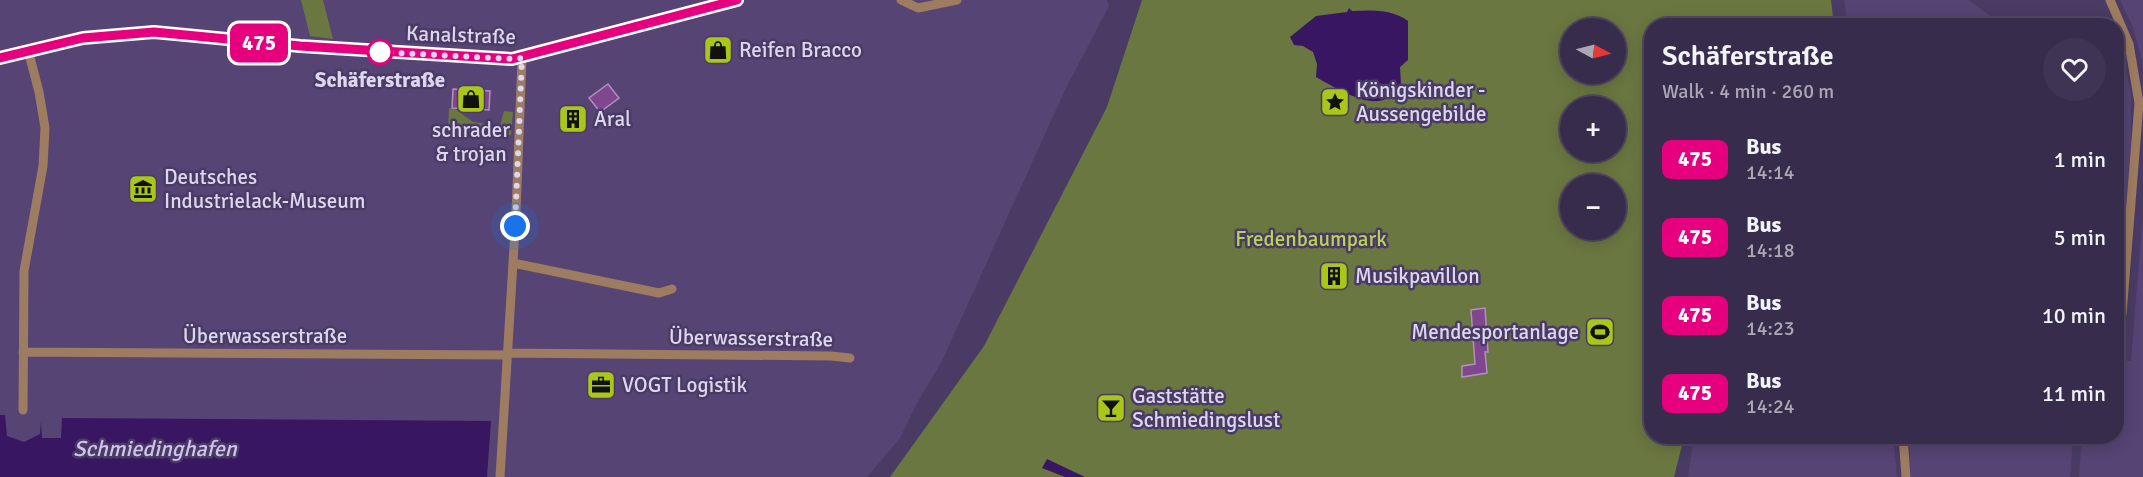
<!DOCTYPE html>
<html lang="en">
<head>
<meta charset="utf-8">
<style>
	:root { --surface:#382c4c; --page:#3f3453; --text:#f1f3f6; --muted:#aba7b5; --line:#524864 }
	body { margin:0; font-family:Signika,sans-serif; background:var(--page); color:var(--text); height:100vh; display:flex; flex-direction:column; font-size:22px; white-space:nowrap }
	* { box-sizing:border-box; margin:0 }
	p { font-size:20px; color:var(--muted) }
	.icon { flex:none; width:33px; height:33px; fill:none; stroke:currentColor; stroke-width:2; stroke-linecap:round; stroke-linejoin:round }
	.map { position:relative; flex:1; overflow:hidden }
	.drawer { position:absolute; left:1644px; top:18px; width:480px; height:426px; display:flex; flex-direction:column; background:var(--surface); border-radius:24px; box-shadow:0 3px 15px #0003,0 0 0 2px var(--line) }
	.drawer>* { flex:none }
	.badge { padding:0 12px; border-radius:9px; font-size:21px; line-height:39px }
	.needle { width:39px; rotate:97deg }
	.controls { position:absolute; left:1560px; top:18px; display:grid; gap:12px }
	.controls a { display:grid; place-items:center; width:66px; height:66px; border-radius:50%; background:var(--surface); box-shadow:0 3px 15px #0003,0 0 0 2px var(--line); font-size:30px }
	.you { position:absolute; width:30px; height:30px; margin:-15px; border:4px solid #fff; border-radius:50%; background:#1a73e8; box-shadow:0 0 0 9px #1a73e833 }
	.map>.badge { position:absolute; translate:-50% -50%; box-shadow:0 0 0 3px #fff }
	.round { display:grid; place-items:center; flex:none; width:63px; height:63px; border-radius:32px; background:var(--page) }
	.summary { display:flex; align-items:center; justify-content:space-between; height:102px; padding:0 18px }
	h1 { font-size:28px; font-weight:600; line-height:45px }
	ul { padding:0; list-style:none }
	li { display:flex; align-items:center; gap:18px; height:78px; padding:0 18px }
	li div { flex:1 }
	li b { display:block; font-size:22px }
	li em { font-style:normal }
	li .badge { min-width:66px; font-weight:700; text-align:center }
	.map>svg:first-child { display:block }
</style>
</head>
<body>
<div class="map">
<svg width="2143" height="477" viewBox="0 0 2143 477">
	<rect width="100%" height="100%" fill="#4a3b65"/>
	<path fill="#564474" d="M0 0H1107L1109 6 1065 90 942 361 917 403 900 438 867 477H0Z
		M1844 0H1968L2000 23V25H1848Z
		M2120 0H2143V63L2132 25Z
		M2117 38 2131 92V147L2117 293Z
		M2143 215V477H2079L2082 437 2116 436 2117 360 2131 361Z
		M1694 436 1893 437 1897 477H1688Z
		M1909 437H2073L2070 477H1911Z"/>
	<path fill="#6b7741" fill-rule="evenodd" d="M301 0H323L333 39 310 36Z
		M1142 0H1831L1834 25 1652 26V436L1684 437 1674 477H890L984 346 1107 107ZM1570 28H1616V74H1570ZM1570 106H1616V152H1570ZM1570 184H1616V230H1570Z
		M449 108 455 109 473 122 500 126 504 111 513 112 511 135 448 131Z"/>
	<path fill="#391662" d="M1349 8 1352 11C1372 10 1392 9 1408 21V60L1400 67 1401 84C1397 88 1392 94 1387 98 1370 110 1332 86 1316 77L1317 64 1313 52 1303 46 1294 45 1290 37 1316 16 1347 12Z
		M0 415H5L7 436 24 442 40 434 41 422 42 438H61L62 418 491 421 487 477H0Z
		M1047 459 1085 477H1065L1042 468Z"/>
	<path fill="#80468e" stroke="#b290ba" stroke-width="1.5" d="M608 84 619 98 600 112 589 98Z
		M453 89 490 91 489 110 452 108Z
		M1330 266H1341L1346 271 1334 280 1326 272Z
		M1485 308 1488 352H1485L1487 373 1462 377V366L1475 364 1471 310Z"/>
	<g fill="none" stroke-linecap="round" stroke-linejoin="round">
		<path stroke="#9e7c61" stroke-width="9" d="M901 0 918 8 957 0
			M2110 0 2129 44 2139 103 2122 314 2116 323
			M513 263 659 293 672 289
			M23 352 507 355
			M508 353 831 356 850 358
			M23 410 24 271 43 166 45 128 39 92 28 50
			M1903 436 1906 477
			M500 477 516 213 522 58"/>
		<path stroke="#f5b078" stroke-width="12" d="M0 58 83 38 154 32 300 46 512 59 737 0"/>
	</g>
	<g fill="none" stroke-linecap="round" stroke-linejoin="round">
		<g stroke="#fff" stroke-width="14">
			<path id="line" d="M0 58 83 38 154 32 300 46 512 59 737 0"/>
		</g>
		<use href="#line" stroke="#e6007e" stroke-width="9"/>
		<path stroke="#ddd6ef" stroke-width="6" stroke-dasharray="0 10.8" d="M380 52 512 59 522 58 515 226"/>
	</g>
	<defs>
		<g id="shop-square" transform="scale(1.5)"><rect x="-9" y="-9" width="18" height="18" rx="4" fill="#aac718" stroke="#4a3b65"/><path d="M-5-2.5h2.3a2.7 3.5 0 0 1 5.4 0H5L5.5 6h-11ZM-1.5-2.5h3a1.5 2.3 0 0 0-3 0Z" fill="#111"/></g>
		<g id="sight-square" transform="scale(1.5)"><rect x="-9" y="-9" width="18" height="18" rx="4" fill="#aac718" stroke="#4a3b65"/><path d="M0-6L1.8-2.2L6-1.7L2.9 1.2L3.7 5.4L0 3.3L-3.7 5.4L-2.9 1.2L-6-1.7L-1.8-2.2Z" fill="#111"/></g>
		<g id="building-square" transform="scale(1.5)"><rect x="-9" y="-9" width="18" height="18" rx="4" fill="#aac718" stroke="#4a3b65"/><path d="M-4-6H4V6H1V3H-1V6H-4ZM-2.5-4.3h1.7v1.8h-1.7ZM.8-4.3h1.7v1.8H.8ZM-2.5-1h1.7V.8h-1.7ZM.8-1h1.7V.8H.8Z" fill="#111"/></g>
		<g id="museum-square" transform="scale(1.5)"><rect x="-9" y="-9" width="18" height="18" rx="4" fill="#aac718" stroke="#4a3b65"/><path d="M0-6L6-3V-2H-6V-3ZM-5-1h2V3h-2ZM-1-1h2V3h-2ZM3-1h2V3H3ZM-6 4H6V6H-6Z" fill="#111"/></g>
		<g id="stadium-square" transform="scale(1.5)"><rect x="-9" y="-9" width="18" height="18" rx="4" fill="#aac718" stroke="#4a3b65"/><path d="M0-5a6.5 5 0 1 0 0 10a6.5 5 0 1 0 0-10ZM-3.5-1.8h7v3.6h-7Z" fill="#111"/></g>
		<g id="office-square" transform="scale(1.5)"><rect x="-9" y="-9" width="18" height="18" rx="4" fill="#aac718" stroke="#4a3b65"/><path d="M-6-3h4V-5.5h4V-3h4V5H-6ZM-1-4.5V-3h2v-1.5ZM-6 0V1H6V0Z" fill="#111"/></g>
		<g id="bar-square" transform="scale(1.5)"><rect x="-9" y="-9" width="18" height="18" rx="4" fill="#aac718" stroke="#4a3b65"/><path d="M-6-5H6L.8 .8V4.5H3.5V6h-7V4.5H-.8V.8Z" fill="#111"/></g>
	</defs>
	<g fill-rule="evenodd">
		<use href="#shop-square" x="718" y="50"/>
		<use href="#shop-square" x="471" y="99"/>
		<use href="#sight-square" x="1335" y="102"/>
		<use href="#building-square" x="573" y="119"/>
		<use href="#museum-square" x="143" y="189"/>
		<use href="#building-square" x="1334" y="276"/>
		<use href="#stadium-square" x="1600" y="332"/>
		<use href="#office-square" x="601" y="385"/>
		<use href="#bar-square" x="1111" y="408"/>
	</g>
	<circle fill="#fff" stroke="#e6007e" stroke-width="3" cx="380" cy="52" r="12"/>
	<g text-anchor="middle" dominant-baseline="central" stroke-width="5" stroke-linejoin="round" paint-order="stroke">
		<g font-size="21" fill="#ddd6ef" stroke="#4a3b65">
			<text transform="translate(461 35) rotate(2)">Kanalstraße</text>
			<text x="265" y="336">Überwasserstraße</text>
			<text transform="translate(751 338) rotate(1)">Überwasserstraße</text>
		</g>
		<g font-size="21" fill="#ddd6ef" stroke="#4a3b65" text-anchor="start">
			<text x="739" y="50">Reifen Bracco</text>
			<text x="1356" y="90">Königskinder -<tspan x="1356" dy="24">Aussengebilde</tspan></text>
			<text x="594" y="119">Aral</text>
			<text x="471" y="130" text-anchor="middle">schrader<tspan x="471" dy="24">&amp; trojan</tspan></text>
			<text x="164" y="177">Deutsches<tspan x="164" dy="24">Industrielack-Museum</tspan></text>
			<text x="1355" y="276">Musikpavillon</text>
			<text x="1579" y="332" text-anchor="end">Mendesportanlage</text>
			<text x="622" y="385">VOGT Logistik</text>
			<text x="1132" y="396">Gaststätte<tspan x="1132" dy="24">Schmiedingslust</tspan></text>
		</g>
		<g font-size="21" font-weight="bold" fill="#ddd6ef" stroke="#4a3b65">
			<text x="380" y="80">Schäferstraße</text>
		</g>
		<g font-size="21" fill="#b9d453" stroke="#4a3b65">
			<text x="1311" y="239">Fredenbaumpark</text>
		</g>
		<g font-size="22" font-style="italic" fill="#d1c3ef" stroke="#4a3b65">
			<text x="155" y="448">Schmiedinghafen</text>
		</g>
	</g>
</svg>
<div class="controls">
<a><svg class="needle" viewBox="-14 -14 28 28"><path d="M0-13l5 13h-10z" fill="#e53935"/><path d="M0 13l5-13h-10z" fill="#aba7b5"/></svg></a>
<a>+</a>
<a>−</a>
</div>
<div class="you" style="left:515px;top:226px"></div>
<b class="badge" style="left:259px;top:43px;background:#e6007e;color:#fff">475</b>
<section class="drawer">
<div class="summary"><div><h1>Schäferstraße</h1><p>Walk · 4 min · 260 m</p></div><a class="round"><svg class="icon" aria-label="heart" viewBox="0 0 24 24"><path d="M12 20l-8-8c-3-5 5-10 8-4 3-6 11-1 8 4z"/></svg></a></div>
<ul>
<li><span class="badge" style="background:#e6007e;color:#fff">475</span><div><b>Bus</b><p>14:14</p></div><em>1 min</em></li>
<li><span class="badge" style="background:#e6007e;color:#fff">475</span><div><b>Bus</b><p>14:18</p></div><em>5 min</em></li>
<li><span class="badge" style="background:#e6007e;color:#fff">475</span><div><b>Bus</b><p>14:23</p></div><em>10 min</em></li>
<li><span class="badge" style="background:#e6007e;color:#fff">475</span><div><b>Bus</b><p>14:24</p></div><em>11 min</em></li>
</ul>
</section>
</div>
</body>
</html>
